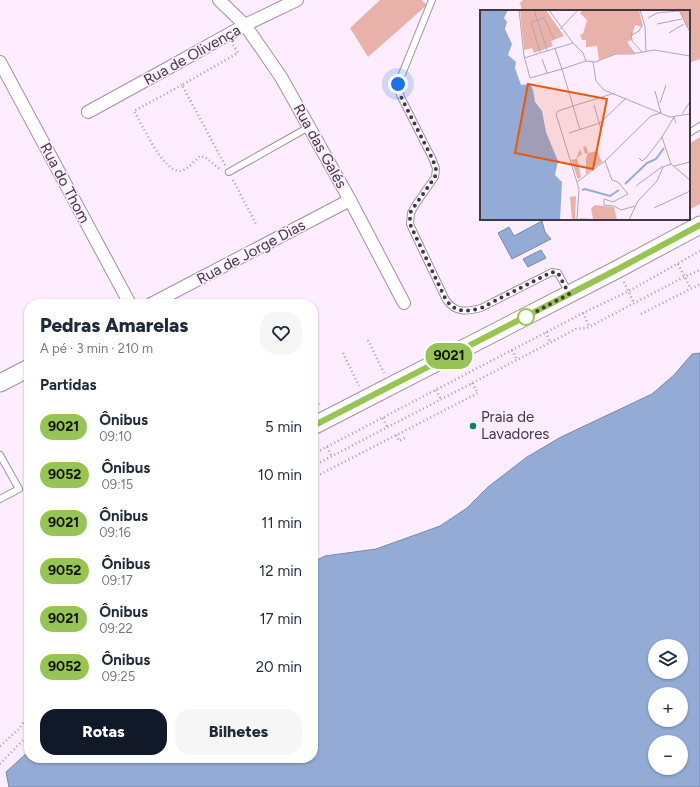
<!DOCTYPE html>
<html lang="pt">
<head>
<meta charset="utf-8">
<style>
	:root { --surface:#fff; --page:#f6f6f7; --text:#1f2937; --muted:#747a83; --accent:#111827 }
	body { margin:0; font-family:Figtree,sans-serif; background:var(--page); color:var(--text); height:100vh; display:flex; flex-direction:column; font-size:15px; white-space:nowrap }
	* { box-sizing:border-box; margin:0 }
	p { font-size:13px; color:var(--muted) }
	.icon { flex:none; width:22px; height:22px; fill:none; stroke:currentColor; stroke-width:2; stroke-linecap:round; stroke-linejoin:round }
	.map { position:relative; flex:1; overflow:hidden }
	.panel { position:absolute; left:24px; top:299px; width:294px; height:464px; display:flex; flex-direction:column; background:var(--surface); border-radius:16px; box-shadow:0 1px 3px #0004 }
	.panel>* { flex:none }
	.badge { padding:0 8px; border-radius:13px; font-size:14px; line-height:26px }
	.buttons { position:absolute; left:648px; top:639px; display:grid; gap:8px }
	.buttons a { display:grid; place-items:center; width:40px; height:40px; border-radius:50%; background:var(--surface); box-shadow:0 1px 3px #0004; font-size:20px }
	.you { position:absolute; width:20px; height:20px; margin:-10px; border:3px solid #fff; border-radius:50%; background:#1a73e8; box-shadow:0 0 0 6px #1a73e833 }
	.map>.badge { position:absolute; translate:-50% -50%; box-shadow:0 0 0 2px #fff }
	h2 { padding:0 16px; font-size:15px; line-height:36px }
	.round { display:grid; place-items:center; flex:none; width:42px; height:42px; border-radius:16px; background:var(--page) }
	.summary { display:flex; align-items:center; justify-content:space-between; height:68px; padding:0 16px }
	h1 { font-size:19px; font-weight:800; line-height:30px }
	.button { display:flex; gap:8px; margin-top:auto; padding:8px 16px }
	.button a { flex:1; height:46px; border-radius:16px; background:var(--accent); color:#fff; font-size:16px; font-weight:800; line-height:46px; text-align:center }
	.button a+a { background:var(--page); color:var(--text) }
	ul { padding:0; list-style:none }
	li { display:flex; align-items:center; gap:12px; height:48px; padding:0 16px }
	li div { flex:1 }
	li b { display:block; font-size:15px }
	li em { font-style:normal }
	li .badge { min-width:44px; font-weight:700; text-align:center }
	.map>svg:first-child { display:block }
</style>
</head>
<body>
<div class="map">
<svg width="700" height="787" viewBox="0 0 700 787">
	<rect width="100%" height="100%" fill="#fdedfe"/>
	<path fill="#e8b2aa" d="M380 0H422L427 5 368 57 350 28Z
		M523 0H700V59L689 63V11H522L520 3Z
		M700 137V204L689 210V144Z"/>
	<path fill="#93abd5" stroke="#7a89a9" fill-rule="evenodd" d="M542 221 545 232 551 239 512 259 498 233 509 227 514 236Z
		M541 250 546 258 528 267 523 259Z
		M700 353V787H9L6 772 29 751V758H313V562L325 556 376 549 440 526 467 508 488 487 527 457 561 437 652 394 674 375 692 354ZM655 646H681V672H655ZM655 694H681V720H655ZM655 742H681V768H655Z"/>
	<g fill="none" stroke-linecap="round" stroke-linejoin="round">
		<g stroke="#a18fa2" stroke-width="8">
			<path id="service" d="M432 0 398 84 400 95 432 158 436 168 435 177 416 204 411 213 410 224 415 235 446 300C456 313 466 312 481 308L552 272 558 273 569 293
				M689 133 700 126
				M229 172 309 127
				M0 455 19 489 0 499"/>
		</g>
		<g stroke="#a18fa2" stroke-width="14">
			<path id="minor" d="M219 0 245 25 281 77 350 200 404 303
				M0 62 130 304
				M88 112 170 67 245 25 297 0
				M151 304 350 200"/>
		</g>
		<g stroke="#a18fa2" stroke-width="19">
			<path id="secondary" d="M0 383 29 368
				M313 426 618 269 700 225"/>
		</g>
		<path stroke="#a89ca9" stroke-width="2.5" stroke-dasharray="1 3" stroke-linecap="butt" d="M182 85 134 111C142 124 163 172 180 171 188 170 194 161 200 156L205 157 221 170
			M225 165 182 85 238 53 233 45
			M233 180 256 224
			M678 264 691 289
			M624 282 634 303
			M583 313 589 326
			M641 314 700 284
			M546 332 550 342
			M368 340 384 373
			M512 350 517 360
			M343 353 359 386
			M436 390 441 399
			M313 393 320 406
			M383 418 387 427
			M396 435 399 441 407 437
			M327 447 332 457
			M313 454 583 313 629 291 700 251
			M313 466 576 329 587 328 684 277 700 270
			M313 478 478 393 472 383
			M0 746 19 729 29 714
			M0 764 29 734"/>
		<use href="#service" stroke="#fff" stroke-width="6"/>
		<use href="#minor" stroke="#fff" stroke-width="12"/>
		<use href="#secondary" stroke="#fff" stroke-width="17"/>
	</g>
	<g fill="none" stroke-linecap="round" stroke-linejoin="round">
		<g stroke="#fff" stroke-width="9">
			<path id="line" d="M313 426 618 269 700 225"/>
		</g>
		<use href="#line" stroke="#98c455" stroke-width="6"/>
		<path stroke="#403941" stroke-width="4" stroke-dasharray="0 7.2" d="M398 84 400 95 432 158 436 168 435 177 416 204 410 213V224L415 235 446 300C456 313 466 312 481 308L552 272 558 273 569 294 526 317"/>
	</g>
	<circle fill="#fff" stroke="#98c455" stroke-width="2" cx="526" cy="317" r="8"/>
	<circle fill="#098363" stroke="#fdedfe" stroke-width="1.5" cx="473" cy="426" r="4"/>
	<g text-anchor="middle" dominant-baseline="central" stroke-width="3" stroke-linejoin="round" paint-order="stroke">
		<g font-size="15" fill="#403941" stroke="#fdedfe">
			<text transform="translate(192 55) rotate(-29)">Rua de Olivença</text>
			<text transform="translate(320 146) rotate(61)">Rua das Galés</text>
			<text transform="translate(65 183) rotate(62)">Rua do Thom</text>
			<text transform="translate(251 252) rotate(-28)">Rua de Jorge Dias</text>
		</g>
		<g font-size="15" fill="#403941" stroke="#fdedfe" text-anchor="start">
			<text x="481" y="417">Praia de<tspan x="481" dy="17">Lavadores</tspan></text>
		</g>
	</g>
	<g transform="translate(480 10)">
		<rect width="210" height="210" fill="#fdedfe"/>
		<path d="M40 0H66L84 26 71 31 73 36 54 43 52 38 44 40ZM103 0H159L163 17 155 15 151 30 147 32 155 43 136 44 119 50 117 36 106 37V30H102L100 24H103L107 10 100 3ZM199 0H210V16L207 18ZM106 136 108 143 117 141 122 152 106 164V148L108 143 105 144 103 137ZM100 139 102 144 97 148 101 167 98 169 91 150 96 149ZM96 186 95 210H92L90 187ZM115 195 134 197 137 210H100V208L113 209 111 198Z" fill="#e8b2aa"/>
		<path d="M0 0H28L24 8 27 12 25 19 32 34 28 45 36 52 35 58 41 75 50 74 53 80 55 92 62 101 66 122 78 151 75 165 82 172 80 210H0Z" fill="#93abd5"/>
		<path fill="none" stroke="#93abd5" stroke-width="2" d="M145 174 167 153 176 149 184 138M102 180 105 179 130 186 139 180"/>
		<path fill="none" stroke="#b1a5b2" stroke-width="1" d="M39 0 44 46 50 68 82 59 75 39M54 0 67 40M69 0 93 33M160 0 165 16 166 41M199 0 210 22M168 8 177 3 199 1M177 14 202 9M80 19 98 0M151 22 152 31 162 42M189 23 204 14M152 25 159 21 162 15M60 42 51 12 64 8 74 29M44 48 93 33 103 43 106 51M62 49 67 63M113 52 116 71 124 80 190 107 210 104M180 93 186 75M114 95 121 119M202 104 210 92M100 120 93 96 135 83M89 123 120 113 146 88M159 148 162 151 166 148 182 127M125 151 132 170 138 172 148 184 133 192 124 189V195L134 196 141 200 155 196M191 154 182 127 194 107 196 113M191 154 210 170M194 156 210 152M97 172 125 151 171 106 181 103 175 81M156 176 183 156M174 198 210 181M97 210 99 179 76 104 78 101 93 96 82 59 106 51 115 52 136 44H152L174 40 210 46M149 210 158 191 177 171 183 157 191 154"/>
		<path fill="#e8590c" fill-opacity="0.15" stroke="#e8590c" stroke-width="2" d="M48 74 127 89 113 159 35 143Z"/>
		<rect width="210" height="210" fill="none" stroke="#403941" stroke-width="2"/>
	</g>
</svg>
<div class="buttons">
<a><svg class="icon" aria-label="layers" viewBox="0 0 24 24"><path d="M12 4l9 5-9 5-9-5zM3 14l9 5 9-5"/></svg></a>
<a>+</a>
<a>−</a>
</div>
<div class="you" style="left:398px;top:84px"></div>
<b class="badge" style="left:449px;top:356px;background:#98c455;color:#111">9021</b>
<section class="panel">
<div class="summary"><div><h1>Pedras Amarelas</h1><p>A pé · 3 min · 210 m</p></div><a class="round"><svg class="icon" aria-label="heart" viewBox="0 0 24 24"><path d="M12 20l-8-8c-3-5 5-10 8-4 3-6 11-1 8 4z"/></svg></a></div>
<h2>Partidas</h2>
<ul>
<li><span class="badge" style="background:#98c455;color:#111">9021</span><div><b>Ônibus</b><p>09:10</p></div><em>5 min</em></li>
<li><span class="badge" style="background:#98c455;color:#111">9052</span><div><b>Ônibus</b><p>09:15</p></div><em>10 min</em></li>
<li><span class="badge" style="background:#98c455;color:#111">9021</span><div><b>Ônibus</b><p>09:16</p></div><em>11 min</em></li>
<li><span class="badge" style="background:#98c455;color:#111">9052</span><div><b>Ônibus</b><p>09:17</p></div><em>12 min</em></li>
<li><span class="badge" style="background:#98c455;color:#111">9021</span><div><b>Ônibus</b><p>09:22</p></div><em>17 min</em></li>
<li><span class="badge" style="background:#98c455;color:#111">9052</span><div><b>Ônibus</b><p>09:25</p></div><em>20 min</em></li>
</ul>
<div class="button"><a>Rotas</a><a>Bilhetes</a></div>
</section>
</div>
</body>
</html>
